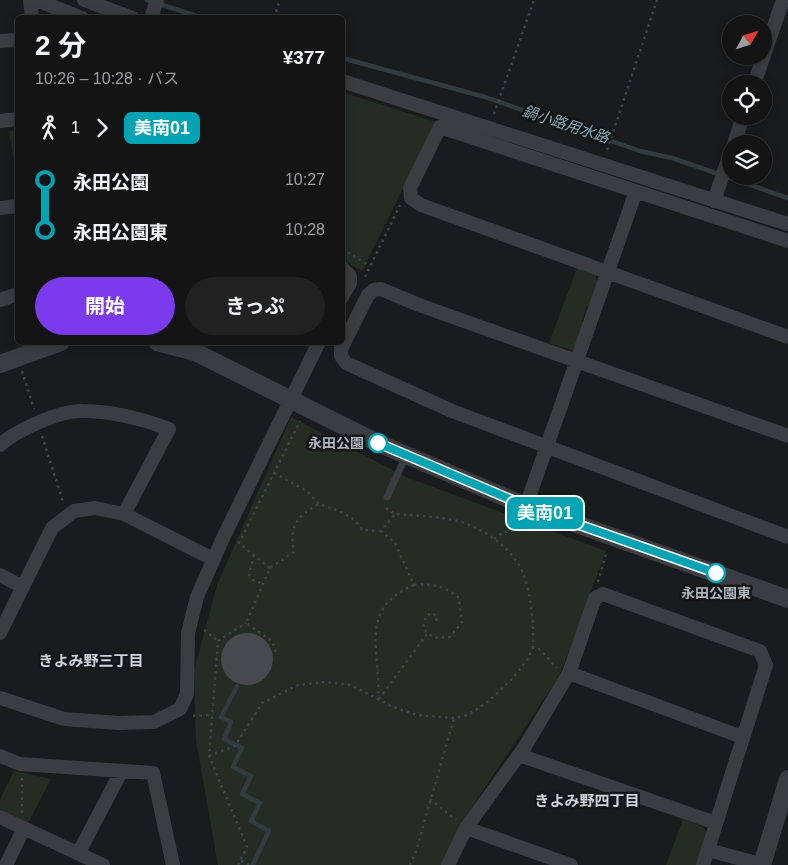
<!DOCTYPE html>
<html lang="ja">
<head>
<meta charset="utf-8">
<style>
	:root { --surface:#141415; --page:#212122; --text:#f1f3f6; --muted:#9d9ea0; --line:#333334; --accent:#7c3aed }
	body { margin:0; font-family:Helvetica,"Noto Sans JP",sans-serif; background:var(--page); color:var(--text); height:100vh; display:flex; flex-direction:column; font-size:19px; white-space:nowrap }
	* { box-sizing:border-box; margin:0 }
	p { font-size:16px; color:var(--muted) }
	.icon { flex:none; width:28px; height:28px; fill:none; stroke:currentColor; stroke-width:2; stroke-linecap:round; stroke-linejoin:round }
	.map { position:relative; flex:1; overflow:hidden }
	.sheet { position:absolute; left:15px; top:15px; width:330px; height:330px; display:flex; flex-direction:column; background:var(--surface); border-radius:8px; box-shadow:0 2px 12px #0003,0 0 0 1px var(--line) }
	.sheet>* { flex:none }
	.badge { padding:0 10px; border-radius:8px; font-size:18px; line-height:32px }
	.needle { width:32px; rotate:50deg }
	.buttons { position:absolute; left:722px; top:15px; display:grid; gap:10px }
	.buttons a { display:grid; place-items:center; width:50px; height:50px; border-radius:50%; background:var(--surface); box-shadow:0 2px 12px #0003,0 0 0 1px var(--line); font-size:25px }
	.map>.badge { position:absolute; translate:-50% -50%; box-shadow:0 0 0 2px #fff }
	.legs { display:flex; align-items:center; gap:8px; height:55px; padding:0 20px; font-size:16px }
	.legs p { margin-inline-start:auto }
	.head { display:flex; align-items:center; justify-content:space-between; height:85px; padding:0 20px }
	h1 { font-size:28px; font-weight:700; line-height:38px }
	.primary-button { display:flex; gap:10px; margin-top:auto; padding:10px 20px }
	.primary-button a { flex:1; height:58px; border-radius:30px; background:var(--accent); color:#fff; font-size:20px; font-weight:700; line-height:58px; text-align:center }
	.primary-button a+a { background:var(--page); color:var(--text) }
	ul { padding:0 20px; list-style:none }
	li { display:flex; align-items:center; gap:18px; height:50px; font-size:19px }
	li i { display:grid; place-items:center; width:8px; height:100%; margin:0 6px; background:currentColor }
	li i::after { content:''; width:12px; height:12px; margin:-6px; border:4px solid; border-radius:50%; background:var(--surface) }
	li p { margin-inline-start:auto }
	li:first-child i { background:linear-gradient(#0000 50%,currentColor 0) }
	li:last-child i { background:linear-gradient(currentColor 50%,#0000 0) }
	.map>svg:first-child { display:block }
</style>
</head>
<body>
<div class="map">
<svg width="788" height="865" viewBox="0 0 788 865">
	<rect width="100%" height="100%" fill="#1a1b1c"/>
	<path fill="#242c24" d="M345 93 436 122 362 271 343 260 342 101Z
		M17 130H18L17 180 9 131Z
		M577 268 595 274 598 284 591 307 587 306 582 321 584 323 576 347 572 350 549 343Z
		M291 417 406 477 606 551 560 675 462 822 441 865H218L196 741 194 671 217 585Z
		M14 771 51 779 28 823 0 809V799Z
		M683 819 701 826 706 831 697 865H666Z"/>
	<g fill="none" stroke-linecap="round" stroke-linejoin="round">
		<path stroke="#313c40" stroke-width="4.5" d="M147 0 203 18
			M342 58 485 97 640 151 672 158 788 198
			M237 686 221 717 231 722 224 739 242 748 233 767 251 776 242 794 260 803 251 821 269 831 253 864"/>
	</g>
	<path fill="#47494c" d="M221 659a26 26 0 1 1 52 0a26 26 0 1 1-52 0Z"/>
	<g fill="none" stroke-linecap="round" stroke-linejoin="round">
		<path stroke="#414448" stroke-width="2.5" stroke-dasharray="2.5 4" stroke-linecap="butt" d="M274 18 280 0
			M494 114 534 0
			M607 150 657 0
			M342 249 370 266
			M365 277 400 205
			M22 371 34 409
			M42 436 63 502
			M274 473 307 491 319 504
			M386 508 395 514C418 516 445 516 467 524 488 532 513 550 522 571 531 591 534 624 533 647L539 649 557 668
			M494 539 502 533 524 526 526 521
			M254 555 249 575 253 580 263 584
			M270 568 239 543 300 421
			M598 582 607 551
			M414 585C432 583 445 586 459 598L462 622 450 637C437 638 430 639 423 627L426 616 432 613 437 616 436 621
			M204 630 218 641
			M276 652 272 641 246 623 270 568 294 552C289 527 296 516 319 504 336 510 353 514 362 530L381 531
			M379 699 427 634
			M378 700C382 654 356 609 414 585L395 543 381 531 395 514
			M193 716 212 715
			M209 756 235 746 262 703 298 685 325 682 351 685 393 707 417 715 454 718 468 715 489 701 514 677 527 660 533 647
			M430 799 456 820
			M22 813V778
			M241 861 249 865
			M238 865 247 847 209 756 218 641 246 623
			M410 865 416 851 454 718"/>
		<path stroke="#3b3d41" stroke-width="7" d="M387 497 406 456"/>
		<path stroke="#3b3d41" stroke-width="14" d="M30 0 32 18
			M36 0 82 18
			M84 0 133 18
			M151 18 157 0
			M0 41 18 40
			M342 81 788 224
			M754 84 783 0
			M0 121 18 119
			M734 144 743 116
			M714 201 731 151
			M0 208 18 206
			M788 241 440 127 410 188 411 198 421 205 788 337
			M342 268 350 276V283L342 297
			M0 300 18 294
			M788 436 419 305 381 289 374 290 368 295 341 349V356L346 363 452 411 788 537
			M0 445C15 431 61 410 82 411 113 411 140 418 169 429L124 514
			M526 506 636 191
			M0 575 23 587
			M0 633 52 528 74 511 95 508 124 514 213 559
			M569 673 742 737
			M0 698 64 719 119 723 154 722 180 709 187 694 188 633 197 597 223 538 319 342
			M519 755 716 823
			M0 756 20 764 153 773 173 865
			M0 817 103 865
			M466 828 571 865
			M708 850 764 865
			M79 852 121 772
			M6 865 24 828
			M448 865 466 828 524 748 569 673 595 598 603 594 760 651 766 665 703 865"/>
		<path stroke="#3b3d41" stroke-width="18" d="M157 342 195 352 378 443 526 506 788 599
			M0 364 61 342
			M762 865 788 779"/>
	</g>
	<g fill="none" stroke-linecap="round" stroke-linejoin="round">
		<g stroke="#fff" stroke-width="11">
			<path id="line-1" d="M378 443 526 506 716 573"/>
		</g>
		<use href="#line-1" stroke="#00a3b4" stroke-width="8"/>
	</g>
	<g fill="#fff" stroke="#00a3b4" stroke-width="2.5">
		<circle cx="378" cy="443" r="9"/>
		<circle cx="716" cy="573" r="9"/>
	</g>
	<g text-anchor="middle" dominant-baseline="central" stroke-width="5" stroke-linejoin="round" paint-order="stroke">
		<g font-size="14" font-weight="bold" fill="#adb4bb" stroke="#151617" text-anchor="end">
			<text x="364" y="443">永田公園</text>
			<text x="716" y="593" text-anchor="middle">永田公園東</text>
		</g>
		<g font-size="15" font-style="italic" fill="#87a7b3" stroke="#151617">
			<text transform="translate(566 124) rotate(18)">鍋小路用水路</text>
		</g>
		<g font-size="15" font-weight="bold" fill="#ced2d7" stroke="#151617">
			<text x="91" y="660">きよみ野三丁目</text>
			<text x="587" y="800">きよみ野四丁目</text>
		</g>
	</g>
</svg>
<div class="buttons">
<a><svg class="needle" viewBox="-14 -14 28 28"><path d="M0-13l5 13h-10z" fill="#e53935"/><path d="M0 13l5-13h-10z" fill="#9d9ea0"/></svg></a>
<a><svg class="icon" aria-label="locate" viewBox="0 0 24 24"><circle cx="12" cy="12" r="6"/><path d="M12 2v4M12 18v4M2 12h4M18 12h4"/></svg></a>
<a><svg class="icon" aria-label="layers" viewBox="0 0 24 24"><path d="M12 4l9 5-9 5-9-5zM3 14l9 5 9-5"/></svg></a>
</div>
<b class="badge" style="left:545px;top:513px;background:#00a3b4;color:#fff">美南01</b>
<section class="sheet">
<div class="head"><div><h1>2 分</h1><p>10:26 – 10:28 · バス</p></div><b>¥377</b></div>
<div class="legs"><svg class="icon" aria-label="walk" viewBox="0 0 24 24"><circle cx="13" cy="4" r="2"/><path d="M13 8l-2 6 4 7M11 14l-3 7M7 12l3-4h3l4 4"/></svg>1<svg class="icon" aria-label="forward" viewBox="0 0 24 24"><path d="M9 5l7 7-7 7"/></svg><b class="badge" style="background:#00a3b4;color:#fff">美南01</b></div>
<ul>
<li><i style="color:#00a3b4"></i><b>永田公園</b><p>10:27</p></li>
<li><i style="color:#00a3b4"></i><b>永田公園東</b><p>10:28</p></li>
</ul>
<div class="primary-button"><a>開始</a><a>きっぷ</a></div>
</section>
</div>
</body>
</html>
